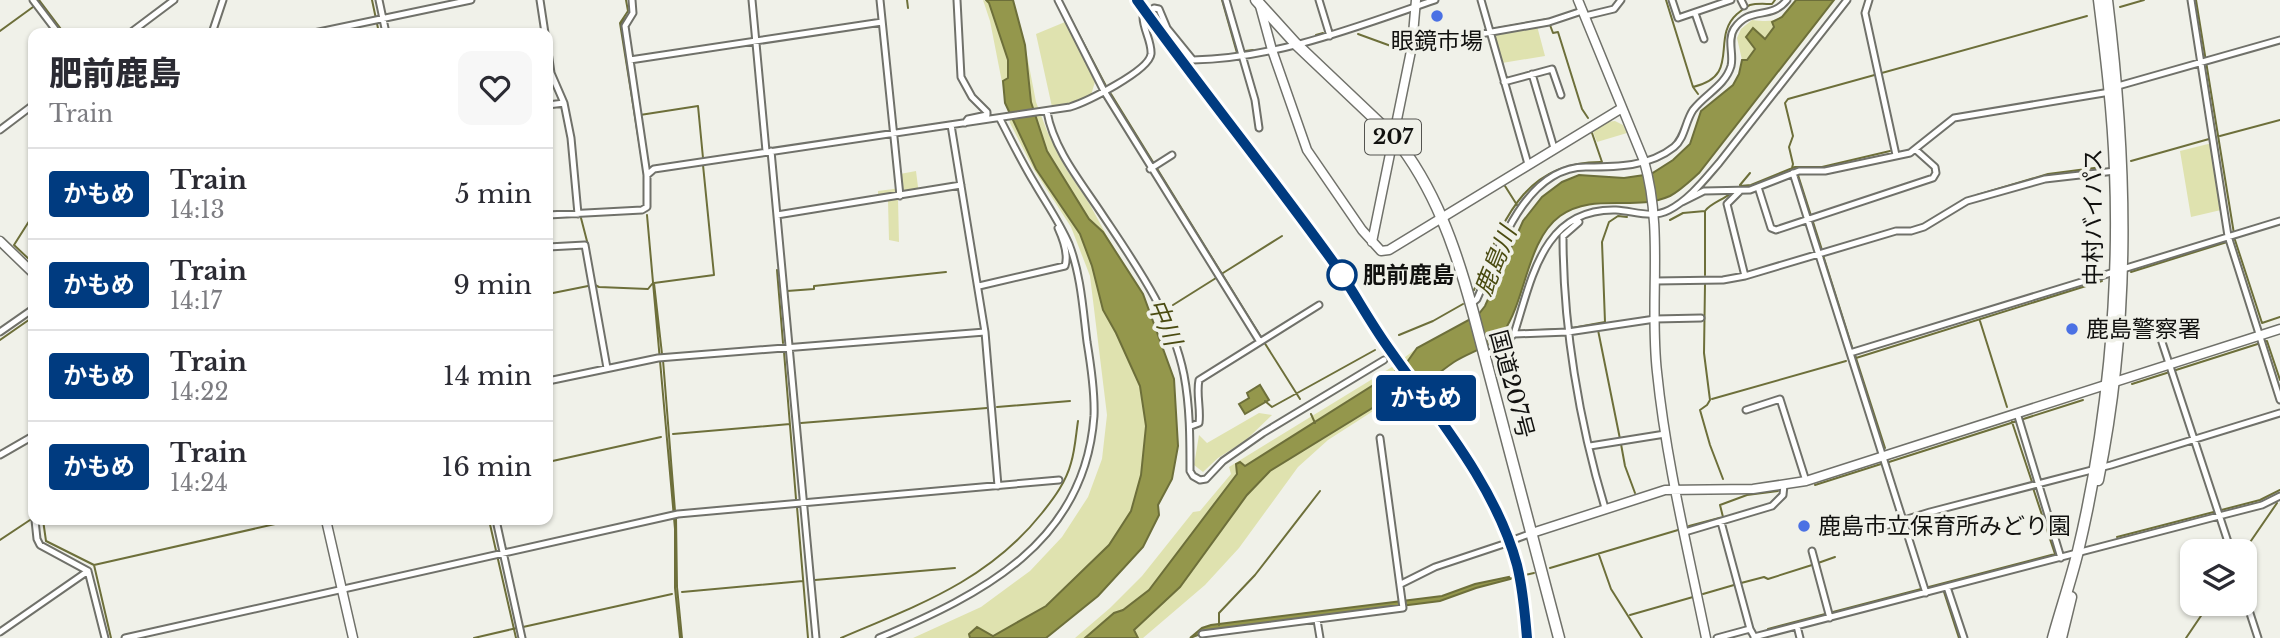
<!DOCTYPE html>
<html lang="en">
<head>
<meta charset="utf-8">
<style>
	:root { --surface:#fff; --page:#f7f7f7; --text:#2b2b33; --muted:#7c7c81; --line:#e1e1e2 }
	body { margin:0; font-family:"Libre Baskerville","Noto Sans JP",serif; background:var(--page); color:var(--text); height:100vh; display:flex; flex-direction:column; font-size:26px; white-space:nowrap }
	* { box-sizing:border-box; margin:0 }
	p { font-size:23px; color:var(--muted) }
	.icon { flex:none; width:38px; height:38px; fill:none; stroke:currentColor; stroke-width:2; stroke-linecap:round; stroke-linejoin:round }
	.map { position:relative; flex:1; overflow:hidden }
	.sheet { position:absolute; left:28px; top:28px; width:525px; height:497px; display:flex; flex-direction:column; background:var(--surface); border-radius:14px; box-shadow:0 2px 5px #0004 }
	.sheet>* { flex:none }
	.badge { padding:0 14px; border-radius:5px; font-size:24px; line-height:46px }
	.buttons { position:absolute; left:2180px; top:539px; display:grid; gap:14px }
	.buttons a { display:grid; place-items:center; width:77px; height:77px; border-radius:14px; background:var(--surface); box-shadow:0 2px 5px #0004; font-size:35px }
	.map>.badge { position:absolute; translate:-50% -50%; box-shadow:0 0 0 4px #fff }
	.round { display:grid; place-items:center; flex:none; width:74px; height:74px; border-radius:14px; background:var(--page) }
	.head { display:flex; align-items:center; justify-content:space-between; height:119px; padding:0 21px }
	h1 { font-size:33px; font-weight:800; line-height:52px }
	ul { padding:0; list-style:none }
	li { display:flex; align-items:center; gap:21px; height:91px; padding:0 21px; border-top:2px solid var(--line) }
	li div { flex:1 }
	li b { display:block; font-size:26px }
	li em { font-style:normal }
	li .badge { min-width:77px; font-weight:700; text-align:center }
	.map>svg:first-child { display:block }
</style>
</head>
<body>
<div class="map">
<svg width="2280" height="638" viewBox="0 0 2280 638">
	<rect width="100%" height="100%" fill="#f0f1e9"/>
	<path fill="#dfe2af" d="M983 0 989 3 1008 60 1014 91 1085 232 1159 400 1145 513 1019 638H913L981 607 1030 571 1062 537 1088 497 1102 459 1107 415 1090 276 1071 227 1033 168 1010 123 990 21Z
		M1013 0 1025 45 1036 102 1047 131 1065 167 1089 203 1115 251 1088 223 1043 158 1025 103Z
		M1796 0 1673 173 1566 188 1500 303 1249 470 1156 591 1097 638H1075L1110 608 1142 576 1193 512 1200 511 1231 474 1229 467 1392 367 1417 348 1478 315 1485 306 1523 221 1542 197 1562 182 1579 175 1624 178 1651 174 1673 160 1690 144 1701 111 1733 85 1739 74 1742 60 1737 38 1741 29 1752 20C1778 23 1780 20 1796 0Z
		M1834 0 1699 173C1690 181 1681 190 1670 195 1635 212 1596 191 1561 216 1526 240 1526 306 1501 334 1489 348 1471 352 1455 361 1442 369 1429 380 1417 390L1409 388 1328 440 1298 467 1239 548 1205 585 1143 638H1113L1269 466 1474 345 1555 205 1656 194Z
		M1065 22 1095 82 1091 95 1075 103 1052 107 1036 34Z
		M1537 26 1545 56 1502 63 1494 34Z
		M1615 121 1623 125 1627 133 1597 142 1592 129 1605 122Z
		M2212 143 2221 210 2191 217 2180 151Z
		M916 171 919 195 898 199 899 242 889 240 888 201H878V191L901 188 900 174Z
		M1259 413 1272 415 1245 441 1218 458 1203 472 1194 465 1199 435 1207 443Z"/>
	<path fill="#94974c" stroke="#6d6f3a" stroke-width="2" d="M986 0H1013L1025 45 1031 102 1047 151 1089 219 1103 232 1143 294 1174 379 1178 446 1172 479 1158 505 1159 515 1143 547 1098 596 1046 638H970L969 634 977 627 993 636 1046 606 1109 545 1131 511 1141 475 1146 426 1140 386 1116 333 1103 310 1092 266 1080 234 1036 169 1005 103 1003 81 1008 78V60L989 3Z
		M1796 0H1834L1699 173C1690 181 1681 190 1670 196 1634 212 1594 192 1560 216 1527 240 1526 299 1504 331 1492 347 1471 351 1454 362 1445 368 1437 375 1428 381L1418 380 1270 471 1247 495 1180 587 1134 630 1138 638H1085L1114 613 1123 610 1149 590 1237 474 1236 464 1240 462 1245 466 1405 365 1417 348 1478 315 1485 306 1523 221 1542 197 1562 182 1579 175 1624 178 1651 174 1673 160 1690 144 1701 111 1733 85 1739 74 1742 60H1747L1755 49 1746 37 1753 28 1765 39 1774 27 1772 22 1782 17Z
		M1260 385 1269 400 1245 414 1239 404 1249 398 1247 393Z
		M1509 577 1510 579 1476 588 1440 601 1211 630 1190 638 1202 628 1211 625 1442 596 1475 584Z"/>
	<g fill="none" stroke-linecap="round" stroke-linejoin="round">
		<path stroke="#6d6f3a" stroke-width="2" d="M39 0 64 33
			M372 0 379 33
			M626 0 628 11 620 23 644 173
			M907 0 908 8
			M1061 0 1106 86
			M1222 0 1237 53
			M1666 0 1693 87 1698 94
			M2196 0 2235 240 2262 323 2280 317
			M2120 7 2144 0
			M1550 25 1553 33 1558 32 1582 109 1588 118
			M623 27 622 23 631 11
			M1492 29 1548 19
			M0 31 33 7
			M1358 34 1391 46 1403 44
			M1316 35 1323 33
			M548 41 549 50
			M1425 41 1486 30
			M1245 51 1253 50
			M1693 87C1742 76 1710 38 1737 14 1741 11 1745 7 1750 5 1757 3 1765 4 1772 4L1775 0
			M1111 94 1261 337
			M640 115 698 106 703 158
			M2220 136 2280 120
			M2131 161 2209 139
			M1792 168 1793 164 1789 147 1793 136 1785 103 1788 99 2087 16
			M1798 175 1822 250
			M1740 185 1750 173
			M1505 186 1517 205
			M1740 186 1751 185 1795 167H1822L1890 151
			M1977 195 2048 174 2102 167
			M33 215 14 245 33 263
			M647 215 675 529V588L680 638
			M581 218 588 245
			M1670 220 1683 213 1705 211
			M1823 255 1853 350
			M777 270 783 343
			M2131 272 2227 242
			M1223 273 1282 236
			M1705 275V211C1711 203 1723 200 1731 193
			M1705 284 1704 353 1710 400 1707 405 1700 410 1710 445 1723 479
			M595 285 599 287 648 289 652 284
			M1474 290C1502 226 1520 161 1602 162L1592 133
			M787 291 814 289V286L946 272
			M548 294 588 286
			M1173 305 1216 278
			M1980 321 2007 407
			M1572 328 1605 322 1602 242 1609 222 1618 216 1627 217
			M1539 330 1564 329
			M1598 330 1620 439
			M1399 335 1433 321 1463 304
			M0 340 33 317
			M1264 342 1300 399
			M784 352 796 499
			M662 354 654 283 714 275 703 165
			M1855 355 1885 448
			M1856 358 2102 281
			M663 360 675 511
			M2132 384 2267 341 2280 380
			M1712 399 1846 361
			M1265 401 1272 407 1375 350
			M997 407 1070 401
			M1311 414 1315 423
			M2012 422 2032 482
			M801 423 987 408
			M673 434 790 424
			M1621 444 1625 466 1635 493
			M548 462 661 437
			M1889 462 2083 400
			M1815 485 1881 464
			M797 507 808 638
			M676 517 677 587 682 638
			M43 520 46 541 94 565 111 638
			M489 520 516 638
			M1689 526 1723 517 1720 505 1747 495 1778 491
			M2117 537 2260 500 2280 490
			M0 540 30 520
			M2244 551 2277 503
			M1599 555 1611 589 1642 638
			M1818 563 1835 557
			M94 565 293 520
			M1550 568 1678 530
			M1508 579 1534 573
			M815 580 955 568
			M1741 583 1764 577 1768 579 1812 565
			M682 592 803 581
			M1944 592 1959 638
			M1703 594 1734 585
			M1630 615 1693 597
			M1219 625V613L1255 575 1320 491
			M523 627 672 594
			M1768 629 2055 554 2033 488
			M474 638 517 628
			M841 638C918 605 988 581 1042 513 1054 498 1066 482 1071 463 1075 450 1076 434 1078 421
			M2186 638 2209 604"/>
		<g stroke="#70716a" stroke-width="9">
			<path id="street" d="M33 0 58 33
				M379 0 386 33
				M540 0 545 33
				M752 0 766 151
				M880 0 900 196
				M957 0 961 77 972 97 987 112V115L968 119 965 123
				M1058 0 1104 91 1260 342
				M1226 0 1255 100 1259 128
				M1319 0 1330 36
				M1481 0 1528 164
				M1672 0 1678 18 1731 0
				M1741 0 1744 6
				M1869 0 1865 13 1896 155
				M2191 0 2228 236 2280 400
				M1695 13 1704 39
				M1585 16 1614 9 1621 0
				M130 33 174 0
				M212 33 223 0
				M314 33 471 0
				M1412 46 1549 22 1582 11
				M548 52 551 73 564 103 571 138 578 214
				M630 60 882 22
				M1532 74 1554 148
				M1504 82 1552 69 1561 95
				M2118 86 2280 40
				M548 105 564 103
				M1047 112C1054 150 1081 182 1102 214 1136 265 1172 315 1184 375 1190 407 1190 439 1190 471L1193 476 1200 480 1206 479 1223 461 1263 433 1384 360
				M951 125 985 332 998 486
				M0 130 33 105
				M771 151 816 638
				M1150 169 1172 155
				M1793 173 1926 593
				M647 175 654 169 1070 107C1086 102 1149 71 1151 54 1152 42 1143 29 1143 17L1154 8 1159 9 1167 28 1193 60C1278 58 1356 27 1435 0
				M1758 187 1771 228 1776 230 1933 178 1936 173 1935 167 1916 150
				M1740 191 1727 204 1745 276
				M1682 202 1704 191 1750 190 1799 171H1825L1910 153 1954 118 2110 92
				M548 215 642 210 647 207V175L625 26 633 13 632 0
				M777 215 961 185
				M1579 222 1563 236C1563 326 1579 422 1605 508
				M548 247 585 245 607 368
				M2123 269 2280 221
				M1655 281 1723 280 1745 276 1896 231H1911L1924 227 1967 201 2045 179 2115 171
				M979 286 1065 266C1069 254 1063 239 1058 228
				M1471 304 1477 299C1498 252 1524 166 1587 167 1616 167 1649 167 1674 147 1685 138 1685 122 1693 110 1705 94 1725 86 1731 66 1734 55 1727 40 1734 29 1750 5 1770 21 1787 0
				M2157 327 2231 551
				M0 332 33 309
				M1514 334C1532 278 1543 208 1616 210 1634 211 1652 219 1669 210 1689 200 1705 179 1719 163L1847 0
				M1850 353 2114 272
				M1485 356 1503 345 1514 334 1568 332 1655 319 1701 318
				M548 381 658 358 985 332
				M1746 410 1780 399 1806 481
				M2017 413 2061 558
				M1191 426 1199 423C1201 409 1196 394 1199 380L1319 305
				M1590 446 1665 434
				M0 455 33 436
				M33 483V501
				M35 520 37 539 40 545 88 571 105 638
				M496 520 522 638
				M1721 522 1750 629
				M1869 531 1930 512 2111 465 2280 413
				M1685 532 1772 506 1783 495 1784 485
				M1513 540 1532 533
				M1812 551 1830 618
				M1401 584 1435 567 1504 544
				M1947 587 1964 638
				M2245 598 2258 638
				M1317 620 1320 638
				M1797 626 1800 638
				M0 632 88 571
				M1202 634 1403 608 1380 438
				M1754 637 2219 516 2262 505 2280 496
				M125 638 678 514 1059 480
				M879 638C982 594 1085 543 1094 416 1095 392 1091 366 1087 342 1083 310 1081 275 1069 244 1060 223 1046 203 1035 184 1022 163 1011 140 1000 119
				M1717 638 1750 629 1755 638"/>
		</g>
		<g stroke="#70716a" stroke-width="11">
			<path id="secondary" d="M1578 0 1644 161C1664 229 1649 302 1657 372 1666 461 1688 550 1706 638
				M1260 6 1272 50 1307 150 1362 230 1381 251 1389 250 1622 108
				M0 241 33 273
				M1372 242 1412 46 1416 0
				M326 520 353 638
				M1532 533 1665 490 1753 489 1806 481 2280 329"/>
		</g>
		<g stroke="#70716a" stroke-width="13">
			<path id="highway" d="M1256 0 1296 44 1394 137C1435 188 1456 249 1473 312L1559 638
				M2098 480C2131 319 2127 162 2107 0
				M2053 638C2061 609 2071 580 2078 551 2107 430 2120 294 2115 170 2113 113 2106 56 2099 0
				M2061 638 2071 597"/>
		</g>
		<use href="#street" stroke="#fff" stroke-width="5"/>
		<use href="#secondary" stroke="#fff" stroke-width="8"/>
		<use href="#highway" stroke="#fff" stroke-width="10"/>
		<g stroke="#4e4f4b" stroke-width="4.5">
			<path id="rail" d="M1137 0C1201 89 1270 174 1334 263 1352 288 1367 317 1385 343 1433 413 1494 482 1517 565 1523 589 1525 614 1527 638"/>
		</g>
		<use href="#rail" stroke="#f0f1e9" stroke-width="2" stroke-dasharray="5" stroke-linecap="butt"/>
	</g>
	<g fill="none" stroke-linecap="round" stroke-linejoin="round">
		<g stroke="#fff" stroke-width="16">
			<path id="line" d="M1137 0C1201 89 1270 174 1334 263 1352 289 1367 317 1385 343 1432 411 1495 483 1517 565 1523 589 1525 614 1527 638"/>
		</g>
		<use href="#line" stroke="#003b80" stroke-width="10"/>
	</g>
	<g fill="#4b71e4" stroke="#f0f1e9" stroke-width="2.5">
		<circle cx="1437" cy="16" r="7"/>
		<circle cx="2072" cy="329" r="7"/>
		<circle cx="1804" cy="526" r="7"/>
	</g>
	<circle fill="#fff" stroke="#003b80" stroke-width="3.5" cx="1342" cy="275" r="14"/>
	<g text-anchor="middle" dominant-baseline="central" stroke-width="7" stroke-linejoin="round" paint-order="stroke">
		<rect fill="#f0f1e9" stroke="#545450" stroke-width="2" x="1365" y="119.5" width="56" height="35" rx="5"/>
		<g font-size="21" font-weight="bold" fill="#11110f">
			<text x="1393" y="137">207</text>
		</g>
		<g font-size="23" fill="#11110f" stroke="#f0f1e9" text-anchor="start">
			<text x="1437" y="41" text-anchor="middle">眼鏡市場</text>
			<text x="2086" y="329">鹿島警察署</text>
			<text x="1818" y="526">鹿島市立保育所みどり園</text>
		</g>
		<g font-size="23" fill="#11110f" stroke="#f0f1e9">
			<text transform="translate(2093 217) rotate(-90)">中村バイパス</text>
			<text transform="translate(1512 384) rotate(75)">国道207号</text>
		</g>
		<g font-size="23" font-weight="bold" fill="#11110f" stroke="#f0f1e9" text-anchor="start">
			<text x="1363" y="275">肥前鹿島</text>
		</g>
		<g font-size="24" font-style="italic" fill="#4a4b11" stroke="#f0f1e9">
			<text transform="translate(1495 261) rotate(-68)">鹿島川</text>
			<text transform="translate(1165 322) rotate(67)">中川</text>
		</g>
	</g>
</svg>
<div class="buttons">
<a><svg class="icon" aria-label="layers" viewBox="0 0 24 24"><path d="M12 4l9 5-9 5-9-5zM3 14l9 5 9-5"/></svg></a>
</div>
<b class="badge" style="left:1426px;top:398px;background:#003b80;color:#fff">かもめ</b>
<section class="sheet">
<div class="head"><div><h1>肥前鹿島</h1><p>Train</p></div><a class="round"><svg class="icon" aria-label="heart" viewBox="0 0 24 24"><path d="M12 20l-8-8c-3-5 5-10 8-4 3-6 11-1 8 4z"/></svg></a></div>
<ul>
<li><span class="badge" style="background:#003b80;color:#fff">かもめ</span><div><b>Train</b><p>14:13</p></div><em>5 min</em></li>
<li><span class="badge" style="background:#003b80;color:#fff">かもめ</span><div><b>Train</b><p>14:17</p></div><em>9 min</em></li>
<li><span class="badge" style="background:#003b80;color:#fff">かもめ</span><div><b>Train</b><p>14:22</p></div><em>14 min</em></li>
<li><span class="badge" style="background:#003b80;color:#fff">かもめ</span><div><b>Train</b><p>14:24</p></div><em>16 min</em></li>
</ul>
</section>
</div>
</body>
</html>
